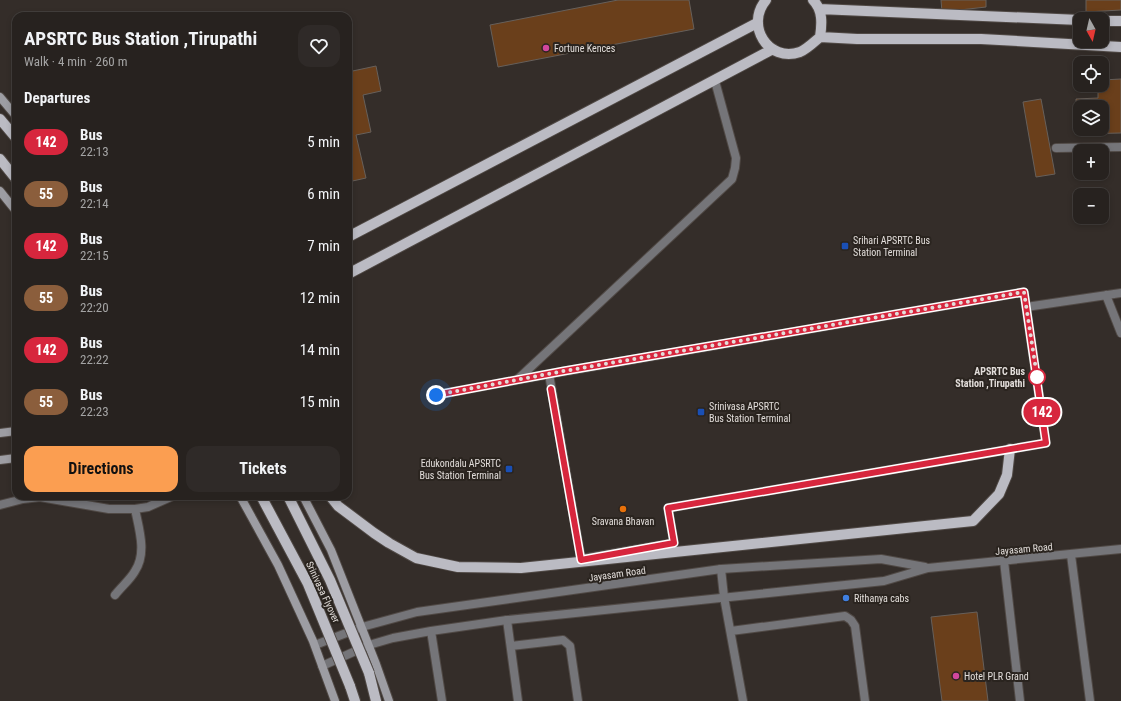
<!DOCTYPE html>
<html lang="en">
<head>
<meta charset="utf-8">
<style>
	:root { --surface:#27221f; --page:#2f2a28; --text:#f1f3f6; --muted:#a4a4a4; --line:#433f3d; --accent:#fb9e51 }
	body { margin:0; font-family:"Roboto Condensed",sans-serif; background:var(--page); color:var(--text); height:100vh; display:flex; flex-direction:column; font-size:15px; white-space:nowrap }
	* { box-sizing:border-box; margin:0 }
	p { font-size:13px; color:var(--muted) }
	.icon { flex:none; width:22px; height:22px; fill:none; stroke:currentColor; stroke-width:2; stroke-linecap:round; stroke-linejoin:round }
	.map { position:relative; flex:1; overflow:hidden }
	.panel { position:absolute; left:12px; top:12px; width:340px; height:488px; display:flex; flex-direction:column; background:var(--surface); border-radius:12px; box-shadow:0 2px 6px #0003,0 0 0 1px var(--line) }
	.panel>* { flex:none }
	.badge { padding:0 8px; border-radius:13px; font-size:14px; line-height:26px }
	.needle { width:26px; rotate:172deg }
	.tools { position:absolute; left:1073px; top:12px; display:grid; gap:8px }
	.tools a { display:grid; place-items:center; width:36px; height:36px; border-radius:8px; background:var(--surface); box-shadow:0 2px 6px #0003,0 0 0 1px var(--line); font-size:20px }
	.you { position:absolute; width:20px; height:20px; margin:-10px; border:3px solid #fff; border-radius:50%; background:#1a73e8; box-shadow:0 0 0 6px #1a73e833 }
	.map>.badge { position:absolute; translate:-50% -50%; box-shadow:0 0 0 2px #fff }
	h2 { padding:0 12px; font-size:15px; line-height:36px }
	.round { display:grid; place-items:center; flex:none; width:42px; height:42px; border-radius:12px; background:var(--page) }
	.headline { display:flex; align-items:center; justify-content:space-between; height:68px; padding:0 12px }
	h1 { font-size:19px; font-weight:700; line-height:30px }
	.primary-button { display:flex; gap:8px; margin-top:auto; padding:8px 12px }
	.primary-button a { flex:1; height:46px; border-radius:12px; background:var(--accent); color:#111; font-size:16px; font-weight:700; line-height:46px; text-align:center }
	.primary-button a+a { background:var(--page); color:var(--text) }
	ul { padding:0; list-style:none }
	li { display:flex; align-items:center; gap:12px; height:52px; padding:0 12px }
	li div { flex:1 }
	li b { display:block; font-size:15px }
	li em { font-style:normal }
	li .badge { min-width:44px; font-weight:700; text-align:center }
	.map>svg:first-child { display:block }
</style>
</head>
<body>
<div class="map">
<svg width="1121" height="701" viewBox="0 0 1121 701">
	<rect width="100%" height="100%" fill="#342d29"/>
	<path fill="#6a3f1b" stroke="#67605b" fill-rule="evenodd" d="M618 0H689L694 29 498 67 490 25Z
		M941 0H986V7L942 12Z
		M1086 0H1121V10L1086 12Z
		M376 66 381 91 363 95 371 132 356 135 366 178 348 182V72Z
		M1121 79V133L1077 134 1076 99 1098 98V85H1102V80ZM1080 107H1102V129H1080Z
		M1041 99 1055 174 1036 177 1023 102Z
		M977 612 988 701H942L931 617Z"/>
	<g fill="none" stroke-linecap="round" stroke-linejoin="round">
		<g stroke="#504945" stroke-width="10">
			<path id="lane" d="M1056 148 1121 147
				M1024 292 1046 443 668 508 674 543 581 559 549 374Z
				M1106 295 1121 333
				M1026 307 1121 293
				M518 379 732 179 735 168 736 158 715 81
				M436 395 549 374
				M0 505 23 499 40 497 109 509H135L148 507 173 496
				M1004 561 1020 701
				M721 569 724 597 743 701
				M115 595C121 587 130 580 135 571 147 553 139 529 135 509
				M507 620 518 701
				M731 631 845 616 851 620 855 626 865 701
				M511 646 563 640 570 646 578 701"/>
		</g>
		<g stroke="#504945" stroke-width="10">
			<path id="street" d="M1071 555 1090 701
				M431 631 442 701
				M315 645 362 627 417 612 721 569 881 559 925 567
				M322 666 369 645 393 638 431 631 507 620 884 581 928 568 1121 549"/>
		</g>
		<g stroke="#504945" stroke-width="10">
			<path id="secondary" d="M0 97 16 116
				M0 191 16 211
				M0 433 16 431
				M0 460 16 458
				M240 496 278 565 313 641 335 701
				M303 496 331 550 376 664 389 701"/>
		</g>
		<g stroke="#504945" stroke-width="12">
			<path id="primary" d="M766 0C745 25 768 63 800 52 807 49 814 42 820 37 822 24 823 10 813 0
				M819 9 1080 20
				M1102 21H1121
				M820 37 857 39H981L1121 47
				M0 119 16 138
				M0 159 16 179
				M348 237 757 23
				M348 274 773 49
				M330 496 338 506 374 533 389 543 416 558 458 567 521 568 973 521 999 494 1007 475 1010 449
				M369 673 376 701
				M350 686 355 701"/>
		</g>
		<use href="#lane" stroke="#757579" stroke-width="8"/>
		<use href="#street" stroke="#757579" stroke-width="8"/>
		<use href="#secondary" stroke="#9d9da3" stroke-width="8"/>
		<use href="#primary" stroke="#bbbbc3" stroke-width="10"/>
		<g stroke="#504945" stroke-width="12" stroke-linecap="butt">
			<path id="primary-bridge" d="M261 496 308 584 350 686
				M288 496 330 580 369 673"/>
		</g>
		<use href="#primary-bridge" stroke="#bbbbc3" stroke-width="10"/>
	</g>
	<g fill="none" stroke-linecap="round" stroke-linejoin="round">
		<g stroke="#fff" stroke-width="9">
			<path id="line" d="M436 395 564 371 1024 292 1046 443 668 508 674 543 581 560 551 389"/>
		</g>
		<use href="#line" stroke="#d7263d" stroke-width="6"/>
		<path stroke="#e2ddda" stroke-width="4" stroke-dasharray="0 7.2" d="M436 395 564 371 1024 292 1038 383 1037 377"/>
	</g>
	<g fill="#d1479c" stroke="#2a241f" stroke-width="1.5">
		<circle cx="546" cy="48" r="4"/>
		<circle cx="956" cy="676" r="4"/>
	</g>
	<g fill="#1a4fb4" stroke="#2a241f" stroke-width="1.5">
		<rect x="841" y="242" width="8" height="8" rx="2"/>
		<rect x="697" y="408" width="8" height="8" rx="2"/>
		<rect x="505" y="465" width="8" height="8" rx="2"/>
	</g>
	<circle fill="#fff" stroke="#d7263d" stroke-width="2" cx="1037" cy="377" r="8"/>
	<circle fill="#e8710a" stroke="#2a241f" stroke-width="1.5" cx="623" cy="509" r="4"/>
	<circle fill="#3f7fe0" stroke="#2a241f" stroke-width="1.5" cx="846" cy="598" r="4"/>
	<g text-anchor="middle" dominant-baseline="central" stroke-width="4" stroke-linejoin="round" paint-order="stroke">
		<g font-size="10" fill="#e2ddda" stroke="#2a241f" text-anchor="start">
			<text x="554" y="48">Fortune Kences</text>
			<text x="853" y="240">Srihari APSRTC Bus<tspan x="853" dy="12">Station Terminal</tspan></text>
			<text x="709" y="406">Srinivasa APSRTC<tspan x="709" dy="12">Bus Station Terminal</tspan></text>
			<text x="501" y="463" text-anchor="end">Edukondalu APSRTC<tspan x="501" dy="12">Bus Station Terminal</tspan></text>
			<text x="623" y="521" text-anchor="middle">Sravana Bhavan</text>
			<text x="854" y="598">Rithanya cabs</text>
			<text x="964" y="676">Hotel PLR Grand</text>
		</g>
		<g font-size="10" font-weight="bold" fill="#e2ddda" stroke="#2a241f" text-anchor="end">
			<text x="1025" y="371">APSRTC Bus<tspan x="1025" dy="12">Station ,Tirupathi</tspan></text>
		</g>
		<g font-size="10" fill="#e2ddda" stroke="#2a241f">
			<text transform="translate(1024 549) rotate(-5)">Jayasam Road</text>
			<text transform="translate(617 574) rotate(-8)">Jayasam Road</text>
			<text transform="translate(323 592) rotate(65)">Srinivasa Flyover</text>
		</g>
	</g>
</svg>
<div class="tools">
<a><svg class="needle" viewBox="-14 -14 28 28"><path d="M0-13l5 13h-10z" fill="#e53935"/><path d="M0 13l5-13h-10z" fill="#a4a4a4"/></svg></a>
<a><svg class="icon" aria-label="locate" viewBox="0 0 24 24"><circle cx="12" cy="12" r="6"/><path d="M12 2v4M12 18v4M2 12h4M18 12h4"/></svg></a>
<a><svg class="icon" aria-label="layers" viewBox="0 0 24 24"><path d="M12 4l9 5-9 5-9-5zM3 14l9 5 9-5"/></svg></a>
<a>+</a>
<a>−</a>
</div>
<div class="you" style="left:436px;top:395px"></div>
<b class="badge" style="left:1042px;top:412px;background:#d7263d;color:#fff">142</b>
<section class="panel">
<div class="headline"><div><h1>APSRTC Bus Station ,Tirupathi</h1><p>Walk · 4 min · 260 m</p></div><a class="round"><svg class="icon" aria-label="heart" viewBox="0 0 24 24"><path d="M12 20l-8-8c-3-5 5-10 8-4 3-6 11-1 8 4z"/></svg></a></div>
<h2>Departures</h2>
<ul>
<li><span class="badge" style="background:#d7263d;color:#fff">142</span><div><b>Bus</b><p>22:13</p></div><em>5 min</em></li>
<li><span class="badge" style="background:#8b5e3c;color:#fff">55</span><div><b>Bus</b><p>22:14</p></div><em>6 min</em></li>
<li><span class="badge" style="background:#d7263d;color:#fff">142</span><div><b>Bus</b><p>22:15</p></div><em>7 min</em></li>
<li><span class="badge" style="background:#8b5e3c;color:#fff">55</span><div><b>Bus</b><p>22:20</p></div><em>12 min</em></li>
<li><span class="badge" style="background:#d7263d;color:#fff">142</span><div><b>Bus</b><p>22:22</p></div><em>14 min</em></li>
<li><span class="badge" style="background:#8b5e3c;color:#fff">55</span><div><b>Bus</b><p>22:23</p></div><em>15 min</em></li>
</ul>
<div class="primary-button"><a>Directions</a><a>Tickets</a></div>
</section>
</div>
</body>
</html>
